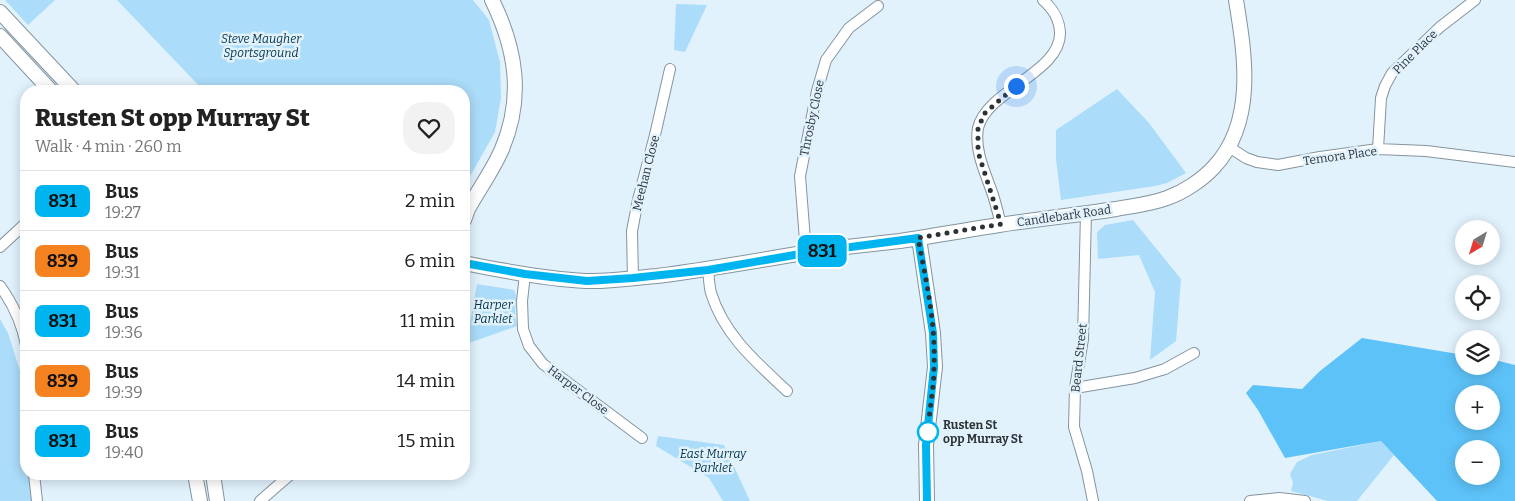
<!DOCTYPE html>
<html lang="en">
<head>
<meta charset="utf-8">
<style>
	:root { --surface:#fff; --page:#f2f2f2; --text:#222; --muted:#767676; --line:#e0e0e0 }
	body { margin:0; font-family:Bitter,serif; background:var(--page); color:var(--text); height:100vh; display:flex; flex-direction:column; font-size:19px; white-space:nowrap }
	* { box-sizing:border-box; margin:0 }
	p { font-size:16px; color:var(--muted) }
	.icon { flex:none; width:28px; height:28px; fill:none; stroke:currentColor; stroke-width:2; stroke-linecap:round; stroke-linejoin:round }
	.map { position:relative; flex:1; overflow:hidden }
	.panel { position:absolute; left:20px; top:85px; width:450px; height:395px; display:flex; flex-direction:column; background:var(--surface); border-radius:20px; box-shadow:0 2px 12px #0003 }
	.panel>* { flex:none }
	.badge { padding:0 10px; border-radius:8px; font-size:18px; line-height:32px }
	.needle { width:32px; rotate:218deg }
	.fabs { position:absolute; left:1455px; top:220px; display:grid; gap:10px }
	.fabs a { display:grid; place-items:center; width:45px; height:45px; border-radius:50%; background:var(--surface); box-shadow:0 2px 12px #0003; font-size:25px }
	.you { position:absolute; width:25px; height:25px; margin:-12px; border:4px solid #fff; border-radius:50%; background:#1a73e8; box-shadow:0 0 0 8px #1a73e833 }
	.map>.badge { position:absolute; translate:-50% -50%; box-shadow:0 0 0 2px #fff }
	.round { display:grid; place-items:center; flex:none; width:52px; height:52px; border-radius:20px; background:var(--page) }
	.headline { display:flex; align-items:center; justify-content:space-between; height:85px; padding:0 15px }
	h1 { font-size:24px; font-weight:800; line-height:38px }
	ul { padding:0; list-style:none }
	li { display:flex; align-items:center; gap:15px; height:60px; padding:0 15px; border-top:1px solid var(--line) }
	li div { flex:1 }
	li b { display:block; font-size:19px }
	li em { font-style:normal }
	li .badge { min-width:55px; font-weight:700; text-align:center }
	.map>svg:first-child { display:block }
</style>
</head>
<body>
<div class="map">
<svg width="1515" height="501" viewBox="0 0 1515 501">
	<rect width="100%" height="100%" fill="#e1f2fd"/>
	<path fill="#abdcf9" d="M5 0H55L28 25Z
		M117 0H473L489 20 500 62 501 98 495 132 464 187V91H204Z
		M676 4 707 5 685 52 674 50Z
		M1117 89 1149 123 1186 173 1167 183 1155 186 1061 200 1056 159V130Z
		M1133 220 1181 279 1176 341 1150 360 1155 292 1139 255 1098 259 1097 232 1105 225Z
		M477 284 514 290 516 295 515 316 517 326 466 344Z
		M0 319 8 333 26 390V474H34L36 501H0Z
		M658 436 724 445 750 501H723L709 478 656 446Z
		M1381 441 1394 455 1357 501H1328L1291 491 1293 483 1290 474 1297 462 1312 455Z"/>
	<path fill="#5dc2f8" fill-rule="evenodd" d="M1362 338 1464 355V366H1491V359L1515 365V501H1437L1381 441 1285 458 1258 410 1246 393 1253 385 1302 389 1320 371ZM1464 394H1491V421H1464ZM1464 449H1491V476H1464Z"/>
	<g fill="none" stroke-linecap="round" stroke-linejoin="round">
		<g stroke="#84949e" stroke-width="12">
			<path id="street" d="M1229 147 1246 158 1257 162 1278 165 1320 157 1378 149 1426 151 1515 162
				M1378 149 1381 98 1385 86 1392 73 1440 27 1475 0
				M1086 213 1083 339 1075 388 1074 427 1087 471 1093 501
				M1001 224C998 214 996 204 993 195 986 174 974 151 978 128 987 90 1062 72 1060 32 1059 18 1053 9 1043 0
				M0 247 26 223
				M806 253 800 176 817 91 826 60 849 28 878 6
				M708 270C709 277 709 285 711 293 724 335 756 362 787 391
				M525 274 522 301 523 329 529 346 543 364 642 438
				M633 279 632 231 638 200 655 135 670 69
				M0 286C13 304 22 323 26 345
				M1075 388 1135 378 1165 369 1194 353
				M34 474 37 501
				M260 501 291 474
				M1250 501 1279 498 1305 501"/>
		</g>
		<g stroke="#84949e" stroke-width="16">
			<path id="secondary" d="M0 12 74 91
				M0 36 51 91
				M464 220 468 209C479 189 493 170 502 149 524 97 516 49 492 0
				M919 238 933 333 935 367 926 445 927 501
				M464 263C503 271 545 279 586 281 609 282 633 278 657 276 704 270 750 262 797 254 831 248 866 245 900 241 933 236 966 230 999 225 1038 219 1077 215 1116 209 1133 206 1151 204 1167 198 1184 192 1202 180 1214 167 1256 122 1245 55 1236 0
				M195 474 200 501
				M213 474 217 501"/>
		</g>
		<use href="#street" stroke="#fff" stroke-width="10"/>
		<use href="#secondary" stroke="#fff" stroke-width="14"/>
	</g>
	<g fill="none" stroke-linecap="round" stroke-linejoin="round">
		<g stroke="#fff" stroke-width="11">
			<path id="line" d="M464 263 525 274 587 281 633 278 708 270 806 253 918 238 933 333 934 367 926 445 927 501"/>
		</g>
		<use href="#line" stroke="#00b5ef" stroke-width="8"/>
		<path stroke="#2c3337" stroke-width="5" stroke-dasharray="0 9" d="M928 432C929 410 934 389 934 367 936 324 926 280 918 238L1001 224 978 152V128L985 113 1016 86"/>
	</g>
	<circle fill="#fff" stroke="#00b5ef" stroke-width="2.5" cx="928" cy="432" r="10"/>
	<g text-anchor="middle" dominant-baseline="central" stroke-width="5" stroke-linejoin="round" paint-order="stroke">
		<g font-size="12" font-style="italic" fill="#043348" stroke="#e1f2fd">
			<text x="261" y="39">Steve Maugher<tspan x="261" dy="14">Sportsground</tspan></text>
			<text x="493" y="305">Harper<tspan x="493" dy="14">Parklet</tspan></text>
			<text x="713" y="454">East Murray<tspan x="713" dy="14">Parklet</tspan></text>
		</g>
		<g font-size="12" fill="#2c3337" stroke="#e1f2fd">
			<text transform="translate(1415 52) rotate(-45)">Pine Place</text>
			<text transform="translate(812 118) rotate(-78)">Throsby Close</text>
			<text transform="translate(1340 156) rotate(-8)">Temora Place</text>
			<text transform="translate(646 173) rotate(-76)">Meehan Close</text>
			<text transform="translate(1064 216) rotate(-8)">Candlebark Road</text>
			<text transform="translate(1079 358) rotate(-84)">Beard Street</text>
			<text transform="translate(578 390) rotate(37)">Harper Close</text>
		</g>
		<g font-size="12" font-weight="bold" fill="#2c3337" stroke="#e1f2fd" text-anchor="start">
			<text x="943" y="425">Rusten St<tspan x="943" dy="14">opp Murray St</tspan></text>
		</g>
	</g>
</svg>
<div class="fabs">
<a><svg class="needle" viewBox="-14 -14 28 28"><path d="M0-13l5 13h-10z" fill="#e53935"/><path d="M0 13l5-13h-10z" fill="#767676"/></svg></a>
<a><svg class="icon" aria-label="locate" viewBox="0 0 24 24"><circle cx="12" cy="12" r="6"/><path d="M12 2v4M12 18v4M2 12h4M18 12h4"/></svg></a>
<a><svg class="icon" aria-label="layers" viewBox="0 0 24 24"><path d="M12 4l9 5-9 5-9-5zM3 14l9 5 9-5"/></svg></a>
<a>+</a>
<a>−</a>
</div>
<div class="you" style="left:1016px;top:86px"></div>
<b class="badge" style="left:822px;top:251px;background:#00b5ef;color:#111">831</b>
<section class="panel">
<div class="headline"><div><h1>Rusten St opp Murray St</h1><p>Walk · 4 min · 260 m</p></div><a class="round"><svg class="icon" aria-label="heart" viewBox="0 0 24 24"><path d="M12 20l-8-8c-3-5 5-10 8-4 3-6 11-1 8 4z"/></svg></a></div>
<ul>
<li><span class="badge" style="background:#00b5ef;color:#111">831</span><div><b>Bus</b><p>19:27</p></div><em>2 min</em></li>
<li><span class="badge" style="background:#f58220;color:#111">839</span><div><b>Bus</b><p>19:31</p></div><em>6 min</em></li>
<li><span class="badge" style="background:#00b5ef;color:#111">831</span><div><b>Bus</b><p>19:36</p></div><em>11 min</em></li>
<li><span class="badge" style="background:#f58220;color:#111">839</span><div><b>Bus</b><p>19:39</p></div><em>14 min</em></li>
<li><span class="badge" style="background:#00b5ef;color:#111">831</span><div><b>Bus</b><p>19:40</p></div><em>15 min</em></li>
</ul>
</section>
</div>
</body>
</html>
